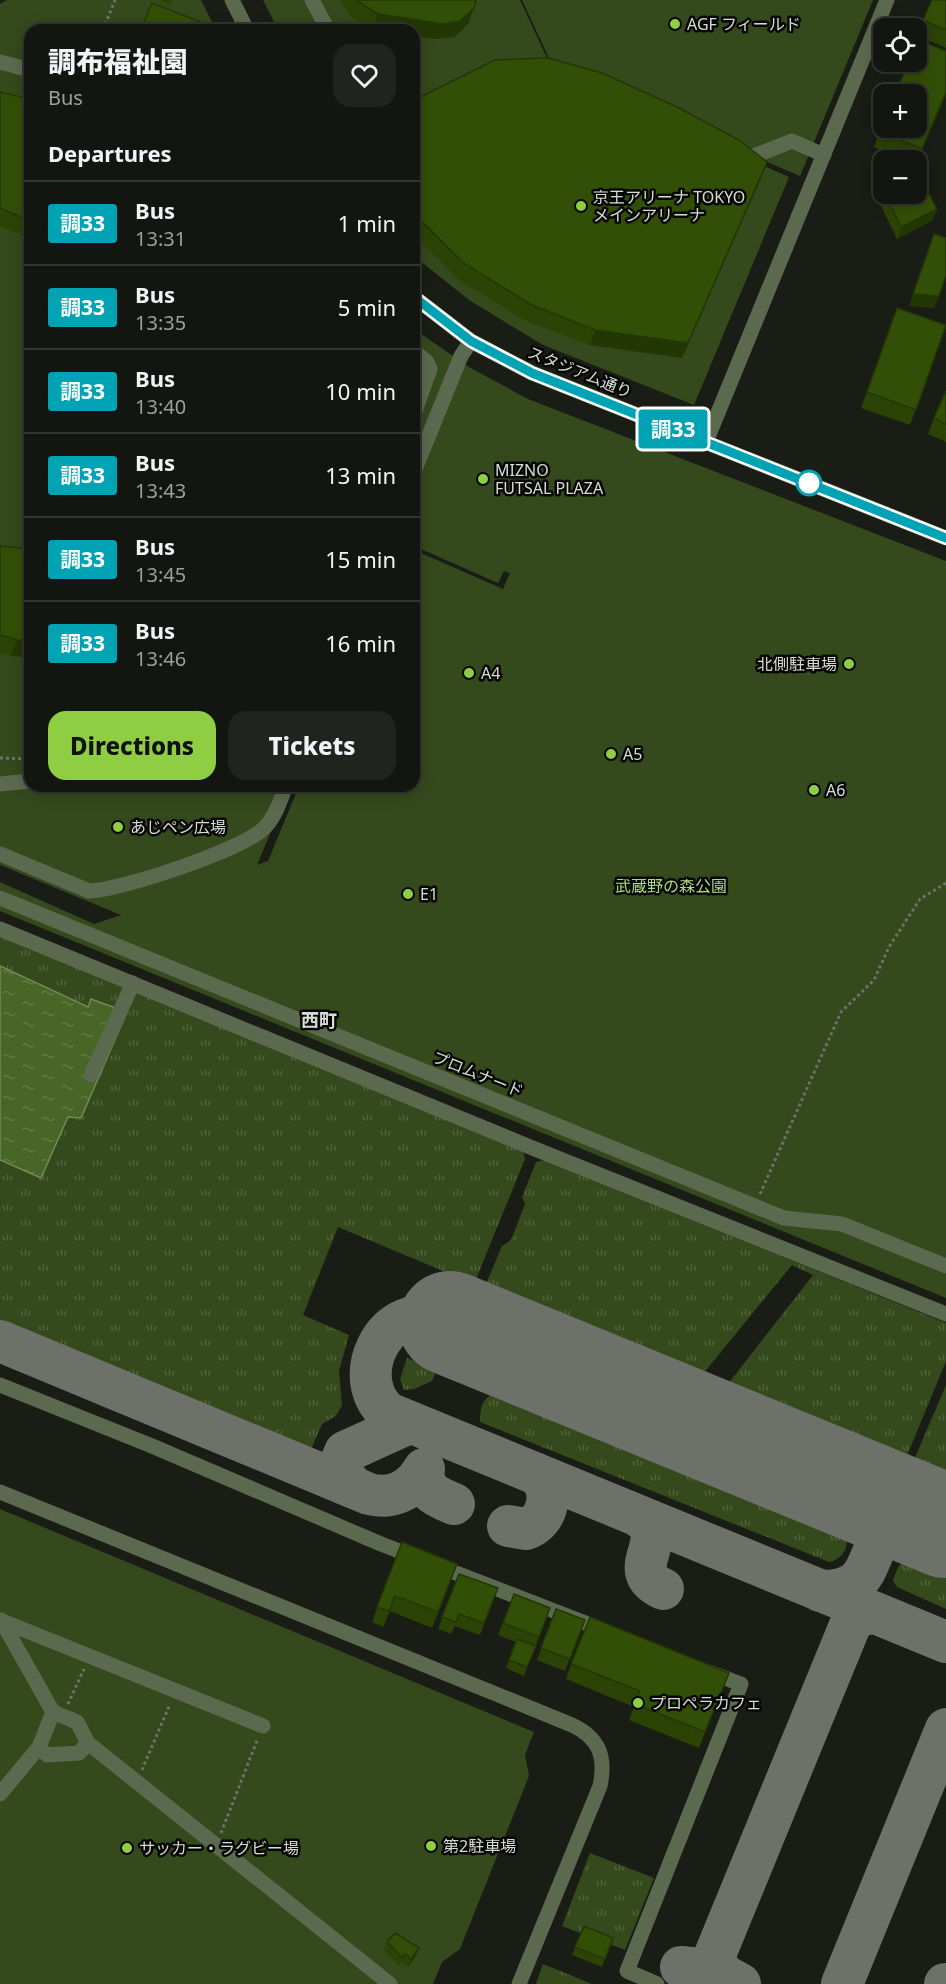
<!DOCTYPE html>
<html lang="en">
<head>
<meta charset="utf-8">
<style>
	:root { --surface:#131610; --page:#20231e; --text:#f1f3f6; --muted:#9d9f9f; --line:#323530; --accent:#8fcd42 }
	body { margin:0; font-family:"Noto Sans","Noto Sans JP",sans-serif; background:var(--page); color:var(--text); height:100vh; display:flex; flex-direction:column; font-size:22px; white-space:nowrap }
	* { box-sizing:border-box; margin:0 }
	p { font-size:20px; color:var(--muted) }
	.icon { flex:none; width:33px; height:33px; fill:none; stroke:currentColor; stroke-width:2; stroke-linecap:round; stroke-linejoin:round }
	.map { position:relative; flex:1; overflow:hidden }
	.drawer { position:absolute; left:24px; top:24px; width:396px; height:768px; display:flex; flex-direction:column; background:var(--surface); border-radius:18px; box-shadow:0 3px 15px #0003,0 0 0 2px var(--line) }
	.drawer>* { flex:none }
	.badge { padding:0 12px; border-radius:4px; font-size:21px; line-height:39px }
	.fabs { position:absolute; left:873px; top:18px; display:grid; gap:12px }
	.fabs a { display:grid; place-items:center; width:54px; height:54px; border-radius:12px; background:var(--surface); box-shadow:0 3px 15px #0003,0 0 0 2px var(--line); font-size:30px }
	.map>.badge { position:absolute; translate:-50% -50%; box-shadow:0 0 0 3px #fff }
	h2 { padding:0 24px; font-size:22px; line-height:54px }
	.round { display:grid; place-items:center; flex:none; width:63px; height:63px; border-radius:18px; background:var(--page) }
	.head { display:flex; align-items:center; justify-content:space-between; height:102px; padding:0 24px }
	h1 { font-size:28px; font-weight:800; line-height:45px }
	.cta { display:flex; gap:12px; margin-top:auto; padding:12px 24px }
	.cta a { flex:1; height:69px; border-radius:18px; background:var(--accent); color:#111; font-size:24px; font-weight:800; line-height:69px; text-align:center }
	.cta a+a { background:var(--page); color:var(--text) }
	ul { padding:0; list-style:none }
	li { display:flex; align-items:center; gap:18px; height:84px; padding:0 24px; border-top:2px solid var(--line) }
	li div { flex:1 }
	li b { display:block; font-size:22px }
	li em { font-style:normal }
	li .badge { min-width:66px; font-weight:700; text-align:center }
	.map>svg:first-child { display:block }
</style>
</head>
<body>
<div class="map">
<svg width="946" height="1984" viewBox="0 0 946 1984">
	<defs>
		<pattern id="grass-tufts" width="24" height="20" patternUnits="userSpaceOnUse" patternTransform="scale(1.5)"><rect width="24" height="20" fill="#34491c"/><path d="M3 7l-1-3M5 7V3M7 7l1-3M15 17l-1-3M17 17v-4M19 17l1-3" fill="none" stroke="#51633c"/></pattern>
		<pattern id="water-ripples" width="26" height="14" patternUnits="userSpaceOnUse" patternTransform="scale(1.5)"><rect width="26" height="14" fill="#486625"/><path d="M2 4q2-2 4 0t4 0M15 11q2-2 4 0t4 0" fill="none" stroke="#627b44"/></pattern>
	</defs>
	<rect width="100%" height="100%" fill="#191d15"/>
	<path fill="url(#grass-tufts)" d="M0 928 522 1147 525 1159 474 1284 338 1227 303 1315 349 1335 339 1371 342 1405 336 1416 322 1424 310 1452 0 1326Z
		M545 1160 946 1323V1361L904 1463 724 1389 813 1275 792 1265 698 1380 483 1291 502 1246 511 1240 525 1204 522 1197 536 1162Z
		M407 1358 437 1370 432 1381 414 1389 404 1390 400 1379Z
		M946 1385V1473L914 1460Z
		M495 1392 844 1531C851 1545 844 1559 829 1562L480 1422C480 1408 482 1399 495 1392Z
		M910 1559 946 1571V1609L897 1587 893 1580C897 1570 898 1562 910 1559Z
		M590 1853 654 1878 625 1950 562 1926Z
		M543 1964 592 1984H536Z"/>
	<path fill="#34491c" d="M7 0H201L216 30H30V786H290L257 865 268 861 299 786H414V550L503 589 510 573 504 571 498 583 414 546V329L469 367 528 399 946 561V1298L0 911V882L94 924 121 915 0 865V4Z
		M263 0H520L554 73 789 177 694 405 543 345 469 300 414 256V30H278Z
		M522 0H873L800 176 555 71Z
		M0 1509 534 1732 525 1755 529 1776 460 1949 442 1962 433 1984H0Z"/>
	<path fill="url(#water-ripples)" stroke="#74895a" stroke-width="1.5" d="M0 966 88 1007 91 999 127 1012 81 1118 68 1117 41 1178 0 1160Z"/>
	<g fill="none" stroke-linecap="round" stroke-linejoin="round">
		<path stroke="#6d716a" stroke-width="42" d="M436 1318C383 1303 348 1379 388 1413L946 1642
			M0 1341 369 1494C392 1500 412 1490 424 1469
			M424 1469C421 1491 437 1497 454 1504
			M353 1487 338 1469 345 1452 409 1423
			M851 1487C871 1499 879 1518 879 1541
			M638 1516C675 1539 620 1569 663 1589
			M508 1526 526 1529C550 1521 555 1487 535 1473
			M820 1591C882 1592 859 1546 895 1526 906 1520 919 1520 931 1520
			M715 1957 720 1973 740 1984
			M681 1967 700 1969 712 1962 851 1623 861 1615 876 1613
			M842 1984 946 1729
			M945 1984H946"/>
		<path stroke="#6d716a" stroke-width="104" d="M450 1323 946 1526"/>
		<path stroke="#6d716a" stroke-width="3" stroke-dasharray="3 3" stroke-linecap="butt" d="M103 30 115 0
			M0 758 30 759
			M760 1194 841 1012 874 980 889 947 920 899 946 883
			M68 1704 84 1669
			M142 1770 170 1704
			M221 1833 258 1738"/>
		<path stroke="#5b6a4f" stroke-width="15" d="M232 0 247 30
			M312 0 328 30
			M0 62 30 70
			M754 156 792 141 824 155
			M414 297 471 341 532 373 946 538
			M414 351 427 362 430 369 414 414
			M706 442 887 0
			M414 472 461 356 471 341
			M0 784 30 781
			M0 854 89 891C122 890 237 851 262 830 275 819 280 801 286 786
			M0 898 784 1218 842 1224 946 1266
			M0 929 535 1149 946 1314
			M91 1075 133 983
			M0 1385 152 1446 381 1544 606 1631
			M0 1492 572 1725C600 1738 606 1758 600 1786L519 1984
			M2 1621 263 1726
			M88 1743 390 1984
			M39 1747 47 1755 79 1753 88 1743 77 1722 53 1712
			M0 1794 39 1747 53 1712 1 1620
			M657 1984 627 1971 741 1684 709 1672"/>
	</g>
	<path fill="#2b4406" d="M160 0H172L170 5Z
		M340 0H476L468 24 455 37 437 39 414 36V30H372L350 16Z
		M946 0V48L918 36 923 20Z
		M946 51V94L916 163V160H906L874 147 880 131Z
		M0 92 30 99V239L0 226Z
		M414 100 761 178 682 358 590 345 526 321 459 280 414 235Z
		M884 185V194H916L932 221 897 239 877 198 881 186Z
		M897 308 946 325 910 425 861 408Z
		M946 391V442L928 434 934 418Z
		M0 546 30 657 11 656 0 653Z
		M402 1542 451 1580 432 1628 390 1611 383 1627 372 1622Z
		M459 1574 498 1588 480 1635 455 1626 451 1634 438 1629Z
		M514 1594 550 1608 524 1676 506 1668 516 1642 498 1635Z
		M556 1609 585 1620 565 1671 537 1660Z
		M571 1664 729 1673 699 1748 629 1720 634 1707 566 1679Z
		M584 1926 613 1938 602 1967 572 1955Z
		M387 1942 416 1956 408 1967 402 1962 399 1966 384 1950Z"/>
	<path fill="#233705" d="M474 8 468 24 455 37 437 39 414 36V30H372L378 14Z
		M946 92V94L916 163 922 149Z
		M767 162 761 178 682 358 590 345 595 330Z
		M937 209 932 221 897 239 901 227Z
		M913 294 939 296 934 308 909 306Z
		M17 640 30 641V657L11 656Z
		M729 1673 723 1689 699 1748 705 1732Z
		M419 1948 416 1956 408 1967 411 1959Z"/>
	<path fill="#324f07" stroke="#233705" stroke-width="1.5" d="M356 0H476L474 8 460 21 443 24 378 14Z
		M932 0H946V30L923 20Z
		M152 3 221 30H141Z
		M919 40 946 51V92L922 149 880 131 884 122V128H916V94H895L909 62H916V45Z
		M548 58 602 73 677 107 739 140 767 162 688 343 595 330 532 305 465 264 414 214V100L495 60Z
		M0 92 30 99V221L0 208Z
		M916 169 937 209 901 227 885 194H916Z
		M934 234 946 238V275L939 296 913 294Z
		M897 308 946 325 916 410 867 392Z
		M946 391V424L934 418Z
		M0 546 30 549V641L17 640 0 635Z
		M402 1542 457 1564 438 1612 395 1596 389 1611 377 1607Z
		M459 1574 498 1588 484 1623 459 1614 456 1622 442 1617Z
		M514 1594 550 1608 539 1637 503 1623Z
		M556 1609 585 1620 570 1659 541 1648Z
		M590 1617 729 1673 705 1732 635 1704 640 1691 571 1664Z
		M517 1639 536 1646 527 1667 509 1660Z
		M584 1926 613 1938 605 1959 575 1947Z
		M395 1933 419 1948 411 1959 405 1954 402 1958 387 1942Z"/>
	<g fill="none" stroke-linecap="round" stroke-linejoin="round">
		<g stroke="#fff" stroke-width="14">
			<path id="line" d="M414 297 471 341 532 373 946 538"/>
		</g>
		<use href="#line" stroke="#00a3b4" stroke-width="9"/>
	</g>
	<g fill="#8fcd42" stroke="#060704" stroke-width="2">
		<circle cx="675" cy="24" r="6"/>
		<circle cx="581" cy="206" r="6"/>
		<circle cx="483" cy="479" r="6"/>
		<circle cx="849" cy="664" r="6"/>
		<circle cx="469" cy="673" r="6"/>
		<circle cx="611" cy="754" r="6"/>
		<circle cx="814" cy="790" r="6"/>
		<circle cx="118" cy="827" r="6"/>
		<circle cx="408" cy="894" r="6"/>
		<circle cx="638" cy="1703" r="6"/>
		<circle cx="431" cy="1846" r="6"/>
		<circle cx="127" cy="1848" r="6"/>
	</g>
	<circle fill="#fff" stroke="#00a3b4" stroke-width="3" cx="809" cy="483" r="12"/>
	<g text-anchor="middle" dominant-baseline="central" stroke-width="5" stroke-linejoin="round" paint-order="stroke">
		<g font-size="16" fill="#d9dcd6" stroke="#060704" text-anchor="start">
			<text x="687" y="24">AGF フィールド</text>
			<text x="593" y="197">京王アリーナ TOKYO<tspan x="593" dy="18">メインアリーナ</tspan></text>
			<text x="495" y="470">MIZNO<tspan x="495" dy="18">FUTSAL PLAZA</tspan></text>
			<text x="837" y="664" text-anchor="end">北側駐車場</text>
			<text x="481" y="673">A4</text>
			<text x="623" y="754">A5</text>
			<text x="826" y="790">A6</text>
			<text x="130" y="827">あじペン広場</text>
			<text x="420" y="894">E1</text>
			<text x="650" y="1703">プロペラカフェ</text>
			<text x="443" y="1846">第2駐車場</text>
			<text x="139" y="1848">サッカー・ラグビー場</text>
		</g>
		<g font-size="16" fill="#d9dcd6" stroke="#060704">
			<text transform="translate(580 372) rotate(22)">スタジアム通り</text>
			<text transform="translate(478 1074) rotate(22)">プロムナード</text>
		</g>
		<g font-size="16" fill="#addb7f" stroke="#060704">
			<text x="671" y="886">武蔵野の森公園</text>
		</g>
		<g font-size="18" font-weight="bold" fill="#d9dcd6" stroke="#060704">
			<text x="319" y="1020">西町</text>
		</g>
	</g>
</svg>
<div class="fabs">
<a><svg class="icon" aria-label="locate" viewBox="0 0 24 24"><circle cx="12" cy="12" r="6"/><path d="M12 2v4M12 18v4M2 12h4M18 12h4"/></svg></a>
<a>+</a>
<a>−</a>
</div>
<b class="badge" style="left:673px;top:429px;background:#00a3b4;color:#fff">調33</b>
<section class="drawer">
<div class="head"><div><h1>調布福祉園</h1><p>Bus</p></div><a class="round"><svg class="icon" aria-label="heart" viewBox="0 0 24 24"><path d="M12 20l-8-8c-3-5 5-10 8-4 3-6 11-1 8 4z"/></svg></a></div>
<h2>Departures</h2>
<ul>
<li><span class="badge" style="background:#00a3b4;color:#fff">調33</span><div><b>Bus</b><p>13:31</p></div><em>1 min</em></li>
<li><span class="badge" style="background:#00a3b4;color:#fff">調33</span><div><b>Bus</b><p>13:35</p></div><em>5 min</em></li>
<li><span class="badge" style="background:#00a3b4;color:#fff">調33</span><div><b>Bus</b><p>13:40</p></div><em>10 min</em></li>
<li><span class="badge" style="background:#00a3b4;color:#fff">調33</span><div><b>Bus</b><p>13:43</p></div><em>13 min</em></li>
<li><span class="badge" style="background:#00a3b4;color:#fff">調33</span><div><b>Bus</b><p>13:45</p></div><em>15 min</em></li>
<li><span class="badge" style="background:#00a3b4;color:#fff">調33</span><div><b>Bus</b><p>13:46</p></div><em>16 min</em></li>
</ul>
<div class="cta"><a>Directions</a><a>Tickets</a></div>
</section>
</div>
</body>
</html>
